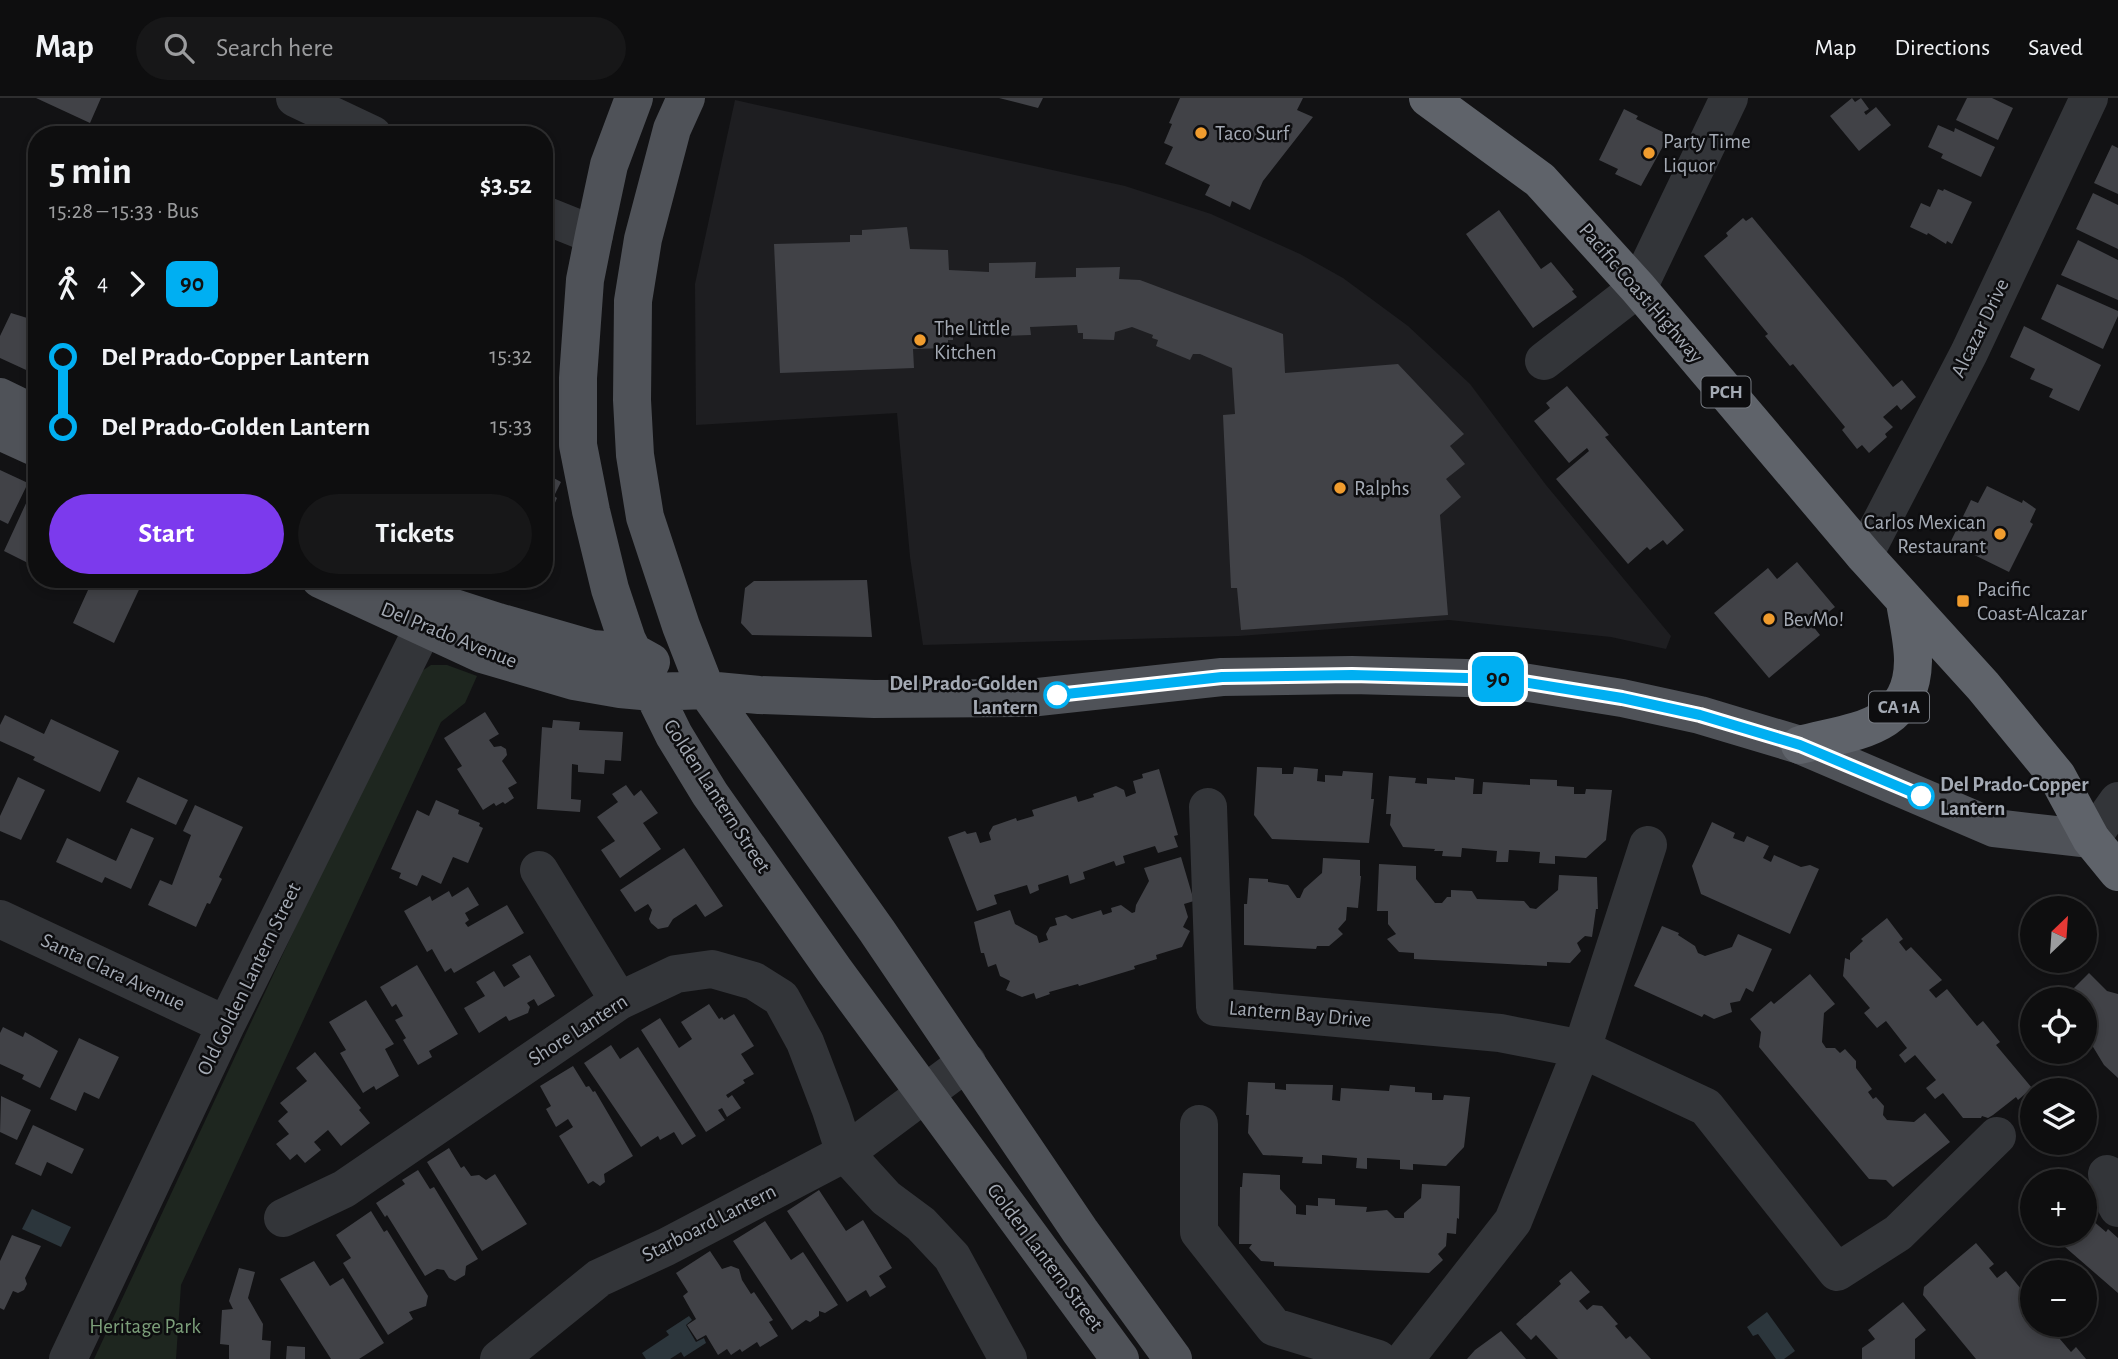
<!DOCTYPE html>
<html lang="en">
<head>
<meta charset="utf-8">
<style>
	:root { --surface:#0e0e0f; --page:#171718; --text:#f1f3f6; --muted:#9b9c9e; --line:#2e2e2f; --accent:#7c3aed }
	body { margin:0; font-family:"Alegreya Sans",sans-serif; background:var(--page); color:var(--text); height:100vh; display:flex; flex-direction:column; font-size:26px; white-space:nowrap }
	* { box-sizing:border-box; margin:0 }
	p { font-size:23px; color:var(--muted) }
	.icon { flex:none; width:38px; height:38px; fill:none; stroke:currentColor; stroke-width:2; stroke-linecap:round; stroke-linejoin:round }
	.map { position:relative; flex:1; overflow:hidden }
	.details { position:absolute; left:28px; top:28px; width:525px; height:462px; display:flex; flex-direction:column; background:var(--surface); border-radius:28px; box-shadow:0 4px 10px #0003,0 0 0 2px var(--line) }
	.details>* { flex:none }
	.badge { padding:0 14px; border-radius:10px; font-size:24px; line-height:46px }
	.needle { width:46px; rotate:25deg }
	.buttons { position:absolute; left:2020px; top:798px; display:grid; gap:14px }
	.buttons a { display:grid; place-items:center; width:77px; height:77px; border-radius:50%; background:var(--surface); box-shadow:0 4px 10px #0003,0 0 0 2px var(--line); font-size:35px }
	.map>.badge { position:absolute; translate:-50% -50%; box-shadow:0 0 0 4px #fff }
	.legs { display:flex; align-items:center; gap:10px; height:77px; padding:0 21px; font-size:23px }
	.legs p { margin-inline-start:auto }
	.summary { display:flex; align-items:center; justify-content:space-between; height:119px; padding:0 21px }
	h1 { font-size:38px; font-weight:600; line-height:52px }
	.button { display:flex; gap:14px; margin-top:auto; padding:14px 21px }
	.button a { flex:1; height:80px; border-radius:42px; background:var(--accent); color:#fff; font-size:28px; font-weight:600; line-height:80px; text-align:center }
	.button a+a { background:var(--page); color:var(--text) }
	ul { padding:0 21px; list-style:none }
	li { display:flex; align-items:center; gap:24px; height:70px; font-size:26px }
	li i { display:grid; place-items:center; width:10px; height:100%; margin:0 9px; background:currentColor }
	li i::after { content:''; width:18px; height:18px; margin:-9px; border:5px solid; border-radius:50%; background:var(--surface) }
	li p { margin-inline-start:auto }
	li:first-child i { background:linear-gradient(#0000 50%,currentColor 0) }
	li:last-child i { background:linear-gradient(currentColor 50%,#0000 0) }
	header { display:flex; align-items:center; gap:42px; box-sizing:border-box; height:98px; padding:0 35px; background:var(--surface); border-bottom:2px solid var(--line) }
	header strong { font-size:33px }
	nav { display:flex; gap:38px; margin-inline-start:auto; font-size:24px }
	.search { width:490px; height:63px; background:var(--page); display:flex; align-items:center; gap:18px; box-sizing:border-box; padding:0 24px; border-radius:38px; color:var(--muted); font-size:26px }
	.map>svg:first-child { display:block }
</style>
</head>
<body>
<header>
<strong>Map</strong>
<div class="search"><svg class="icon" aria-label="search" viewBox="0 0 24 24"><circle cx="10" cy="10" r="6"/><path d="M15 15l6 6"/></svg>Search here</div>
<nav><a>Map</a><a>Directions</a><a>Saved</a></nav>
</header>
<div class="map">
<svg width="2118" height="1261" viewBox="0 0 2118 1261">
	<rect width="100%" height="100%" fill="#121214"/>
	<path fill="#1e1e21" d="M735 2 1125 88 1211 116 1300 156 1343 180 1408 228 1470 286 1546 387 1671 538 1666 551 1611 539 1449 522 1239 538 923 547 910 459 897 315 696 327 695 186Z"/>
	<path fill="#1e261f" d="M431 567H447L477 578 465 605 441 624 181 1187 176 1261H94L407 590 419 575Z"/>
	<path fill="#2c363c" d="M32 1111 71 1129 61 1149 22 1131Z
		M1767 1214 1795 1253 1784 1261H1776L1758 1236 1753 1238 1747 1229Z
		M689 1218 692 1222 686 1227 696 1244 704 1240 706 1245 684 1259 681 1254 670 1261H646L642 1255 669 1237 666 1233Z"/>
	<path fill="#414247" d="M36 0H101L90 25Z
		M999 0H1043L1038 10Z
		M1180 0H1303L1297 12 1313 19 1263 83 1250 112 1232 103 1230 109 1205 97 1210 87 1165 66 1173 49 1164 45 1172 26 1169 25Z
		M1852 0 1855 4 1861 0 1869 11 1864 14 1866 17 1876 9 1891 27 1859 53 1830 18Z
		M1967 0H1992L2013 10 1998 42 1956 22Z
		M1624 11 1638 18 1636 21 1667 36 1665 40 1667 41 1641 88 1615 76 1618 71 1599 62Z
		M1938 27 1954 34 1955 30 1995 49 1981 79 1941 60 1943 56 1928 49Z
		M2112 47 2118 50V96L2094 85Z
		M1938 91 1943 93 1944 91 1972 104 1952 146 1947 143 1946 146 1928 135 1927 137 1910 129 1921 105 1930 109Z
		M2093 95 2118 107V151L2076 131Z
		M1499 112 1541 171 1551 164 1574 192 1572 193 1577 199 1533 230 1466 136Z
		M1752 119 1893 289 1902 282 1916 299 1901 312 1897 307 1883 319 1893 329 1885 336 1887 339 1869 355 1862 347 1857 351 1842 332 1845 329 1793 266 1790 268 1765 238 1768 236 1704 158 1728 138 1726 135 1743 120 1746 123Z
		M907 129 910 151 948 152 949 172 989 174V165L1036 164 1035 180 1076 179V170L1120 169 1119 181 1140 182 1283 236 1285 275 1398 266 1464 336 1450 348 1465 366 1446 381 1461 399 1440 417 1448 517 1241 532 1237 490H1231L1223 317 1235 316 1232 270 1200 256H1193L1190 262 1156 248 1158 242 1152 240 1153 237 1132 229 1115 234 1114 242 1083 241V235H1078L1077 227 1030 229 1031 237 999 238 998 231 953 233V242H948V250L913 251 914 270 780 275 774 146 850 144V137H862V132Z
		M2078 142 2118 162V202L2061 177Z
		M2057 186 2118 213V218L2103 251 2041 221Z
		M11 215 37 223V277L0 260V238Z
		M2024 228 2101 267 2079 313 2049 299 2053 291 2030 281 2035 271 2010 259Z
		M1567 288 1609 337 1605 339 1684 432 1667 447 1663 442 1650 452 1647 449 1628 466 1556 381 1589 353 1587 350 1569 365 1534 323 1550 310 1546 305Z
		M544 362 555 367 550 378 561 384 554 398 557 400 551 414 544 411Z
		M0 372 28 385 8 426 0 422Z
		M34 388 37 390V456L32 467 4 453Z
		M1987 388 2022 405 2023 402 2036 411 2030 424 2033 426 2009 474 1950 445 1971 402 1978 405Z
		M1797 464 1835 509 1812 527 1820 537 1769 580 1714 515 1768 470 1777 481Z
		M93 481H144L114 545 73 525Z
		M867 482 872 539 752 537 741 525 745 490 754 483Z
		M485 614 499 636 489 642 494 649 501 648 506 651 507 657 502 663 517 685 508 690 514 700 505 706 503 704 496 708 494 705 483 712 457 671 462 668 444 640Z
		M5 617 44 636 51 621 119 653 100 694 33 662 35 659 0 643V627Z
		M553 622 580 624 579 632 623 634 621 663 605 662 604 676 578 674V667L572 666 571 701 581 702 580 714 537 711 542 629 552 630Z
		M1257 669 1282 670V676H1293L1294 669 1318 671 1317 683 1325 684V677L1342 678 1343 673 1373 675 1371 701H1374L1369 745 1272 741 1254 717Z
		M1159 671 1178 737 1174 738 1178 749 1158 755 1155 748 1123 758 1125 765 1116 768 1114 763 1083 774 1085 781 1070 786 1068 777 1038 787 1039 792 1030 796 1027 787 994 797 997 806 977 813 948 739 965 733 967 736 976 734 980 745 991 742 989 735 993 728 1016 720 1017 723 1034 718 1032 712 1076 698 1078 704 1094 699 1093 696 1116 688 1124 692 1126 699 1136 695 1133 683 1143 680 1142 676Z
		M1389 678 1416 680 1415 685 1427 686V680L1455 682V679L1474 681 1473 696H1482L1483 684 1530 687V681L1557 682V688L1574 689V696H1585L1586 691 1612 692 1606 742 1586 760 1555 758V766L1539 765 1540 754 1509 752 1508 764H1496L1497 753 1462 750 1461 759 1442 758 1443 753H1434L1435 751 1403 749 1390 727 1391 716H1386Z
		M18 679 45 692 21 742 0 733V718Z
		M138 679 188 702 176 727 126 704Z
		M626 687 634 698 641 692 658 715 643 725 661 751 620 780 601 752 615 743 597 719 618 704 612 696Z
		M436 702 459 712 458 716 480 725 479 728 483 730 468 765 453 759 441 786 422 777 417 788 399 780 401 775 391 771 417 712 429 718Z
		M195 707 243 729 219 779 222 781 210 806 207 805 196 829 148 807 160 782 172 787 191 737 183 733Z
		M1712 724 1735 735 1733 740 1744 744 1747 738 1769 748 1763 760 1771 764 1774 757 1801 769 1810 767 1819 771 1790 836 1701 796 1692 768Z
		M131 730 154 740 131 791 105 779 102 785 56 764 67 740 116 763Z
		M684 750 723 808 705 819 696 806 673 821 668 829 658 831 651 825 649 821 652 812 648 806 635 814 620 792Z
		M1181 759 1194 803 1184 806 1188 819 1183 829 1190 833 1182 849 1156 857 1157 861 1134 868 1135 871 1079 888 1078 886 1049 894 1050 896 1036 901 1034 895 1022 899 1006 892 1010 883 1000 878 996 866 988 869 984 855H981L974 824 1010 812 1015 826 1037 838 1039 845 1048 842 1046 836 1050 829 1057 827 1055 820 1066 817 1072 821 1101 812 1103 817 1112 814 1111 810 1121 807 1132 815 1135 814 1136 807 1149 783 1144 770Z
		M1323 760 1360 762V778H1361L1358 810 1347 809 1346 822 1338 831 1343 836 1329 848H1317L1316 851 1244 847V806H1247L1249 780 1268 781V784L1288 787 1297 800H1300L1304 791 1322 775Z
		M1379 766 1416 768V781L1435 805H1442L1447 799H1451V792L1472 793 1477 801 1524 803 1530 810 1536 811 1558 792 1559 777 1597 779 1598 811H1596L1592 839 1585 838 1577 845 1581 853 1570 865 1547 864V868L1414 861V855L1399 854 1387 841 1396 836 1388 826V813H1377Z
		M468 789 479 807 465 815 469 822 465 825 468 829 507 807 524 835 454 875 451 870 445 874 432 851 427 854 404 813 430 798 432 803 449 793 452 799Z
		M1887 820 1903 841 1899 844 1906 853 1911 849 1942 882 1929 892 1936 900 1947 891 1977 928 1983 923 2000 944 1996 947 2032 990 2018 1002 2016 999 1993 1017 1988 1020 1982 1018 1981 1020H1963L1943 995 1935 1001 1926 990 1936 982 1915 957 1905 965 1899 957 1907 950 1886 923 1877 930 1864 915 1870 910 1843 878 1845 860 1850 862V855L1863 843 1861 841Z
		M1662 828 1679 835 1678 837 1695 848 1698 855 1705 858 1732 849 1738 836 1772 851 1753 894 1746 890 1740 903 1730 905 1732 914 1714 921 1704 916 1702 919 1634 888Z
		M530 857 555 898 538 908 534 901 527 905 530 909 528 915 509 923 506 918 479 935 464 910 485 898 476 884 494 873 504 889 520 879 512 867Z
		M417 867 458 936 429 953 432 959 418 967 403 942 406 940 395 922 403 918 396 906 392 909 380 889Z
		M2089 875 2107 893 2118 896V980L2104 967 2084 934V901H2068L2067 897Z
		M1810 876 1835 906 1824 915 1822 944 1826 950H1835L1840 955 1845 951 1856 963V970L1872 991 1868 994 1873 1001 1876 999 1884 1008 1883 1017 1887 1022 1914 1024 1925 1015 1950 1044 1893 1089 1886 1082 1869 1081 1759 949 1761 934 1750 921 1771 903 1774 906Z
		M366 902 394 946 385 951 399 978 376 992 374 988 363 995 340 955 346 952 329 924Z
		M709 906 719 921 722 919 724 922 734 916 754 948 741 956 754 976 743 982 745 985 726 997 728 1000 732 997 741 1010 727 1019 722 1010 718 1012 725 1022 706 1034 641 932 660 920 679 950 692 941 681 924Z
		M3 929 23 939 25 934 58 953 40 990 22 981 24 977 0 966V935Z
		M79 940 119 959 99 1001 84 994 76 1013 50 1001Z
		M611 947 620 961 638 949 696 1038 682 1047 674 1034 660 1042 658 1038 641 1049 584 965Z
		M315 954 361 1010 359 1012 370 1025 341 1048 328 1032 314 1044 321 1052 305 1065 297 1056 290 1062 276 1046 289 1036 278 1023 288 1014 280 1005 307 983 296 970Z
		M573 968 586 989 589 988 593 994 595 993 633 1058 604 1076 605 1084 600 1088 593 1083 588 1086 559 1038 573 1029 568 1021 556 1029 546 1011 551 1008 540 988Z
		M1248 984 1275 985V991L1286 992V986L1333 987 1332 1002 1340 1003 1341 990 1389 993 1390 987 1415 989V994L1432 995V1002H1443L1444 997 1470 999 1464 1049 1446 1068 1413 1066V1072L1400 1071V1062L1367 1060V1071L1356 1070 1357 1060 1322 1057V1066L1302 1065 1303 1059 1263 1057 1248 1035 1249 1017H1246Z
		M1 998 31 1012 17 1042 0 1034Z
		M33 1027 84 1051 72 1076 47 1064 41 1078 15 1066Z
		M449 1050 461 1070 464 1068 471 1078 479 1077 486 1082 495 1076 527 1126 482 1153 427 1064Z
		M418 1072 430 1091 434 1089 478 1161 466 1168 465 1177 455 1183 449 1180 444 1172 437 1171 425 1178 387 1117 385 1119 376 1105 405 1086 402 1082Z
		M1243 1075 1280 1077V1091L1296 1108V1116L1306 1117V1107L1318 1108V1100L1335 1101V1107L1367 1109 1366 1114 1387 1112 1395 1120H1404V1115L1421 1100 1422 1086 1460 1088 1459 1121 1457 1120 1456 1136 1447 1135 1446 1148 1438 1156 1443 1162 1429 1175 1274 1168V1164L1261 1163 1249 1150 1252 1146H1239L1240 1089H1242Z
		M819 1092 846 1133 863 1122 892 1170 879 1178 886 1189 870 1199 866 1192 847 1204 787 1113Z
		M2084 1111 2094 1120 2092 1122 2106 1134 2108 1131 2118 1140V1195L2050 1136H2084Z
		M371 1113 384 1134 387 1132 428 1198 426 1208 409 1214 413 1221 388 1237 343 1165 351 1160 336 1137Z
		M765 1123 791 1162 803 1154 838 1207 825 1215 819 1213V1218L810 1224 806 1222 792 1232 733 1143Z
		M12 1137 41 1148 25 1180 27 1186 24 1192 18 1195 13 1193 4 1212 0 1210V1163Z
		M1976 1145 1994 1166 1989 1170 1997 1180 2006 1173 2032 1204V1210L2022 1218 2030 1226 2048 1227 2071 1254 2076 1249 2086 1261H1976L1923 1197 1924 1189Z
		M710 1153 722 1171 731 1168 739 1171 742 1182 751 1196 754 1194 773 1222 769 1224 778 1238 760 1249 757 1244 742 1254 740 1251 731 1257 727 1251 718 1257 706 1237 697 1242 687 1227 696 1221 683 1198 688 1194 676 1175Z
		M314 1163 330 1188 343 1180 384 1245 359 1261H331L280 1181Z
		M239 1170 255 1174 248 1200 263 1226 262 1242 271 1243 270 1261H229V1247L220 1246 222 1212 233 1211 229 1203Z
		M1571 1173 1590 1194 1579 1203 1587 1212 1593 1207 1602 1208 1618 1226 1615 1228 1626 1241 1630 1238 1651 1261H1558L1536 1237 1531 1242 1516 1226 1561 1186 1559 1183Z
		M1903 1204 1926 1232 1915 1241V1261H1862V1250L1875 1241 1868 1232Z
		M1501 1233 1526 1261H1467L1475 1252Z
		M287 1248 305 1249V1261H286Z"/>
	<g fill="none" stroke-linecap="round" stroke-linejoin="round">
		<path stroke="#333539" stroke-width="38" d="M295 0 373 37
			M544 117 594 137
			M1544 263 1638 190 1729 0
			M1864 457 1969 255 2089 0
			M1208 709 1215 909 1500 935 1582 951 1706 1009 1837 1174 1898 1135 1997 1038
			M2091 741 2118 703
			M539 772 619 903
			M0 821 226 927
			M1199 1026V1134L1274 1229 1378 1261
			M2107 1076 2113 1101 2118 1110
			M283 1120 344 1091 619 903 676 876 712 871 754 883 781 900 805 944 831 1012 845 1055 886 1100 921 1126 952 1159 1008 1261
			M68 1261 226 927 436 504
			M499 1261 599 1180 666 1149 845 1055 967 964
			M1405 1261 1513 1123 1582 951 1648 747"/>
		<path stroke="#4f5258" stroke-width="38" d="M634 0 609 67 594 137 585 182 578 280V347L591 413 610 491 627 542 674 637 710 696 834 872 1120 1261
			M686 0 672 31 643 141 633 203 632 302 635 357 645 419 681 528 706 592 877 833 1080 1133 1173 1261
			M0 299 37 317
			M0 333 37 350
			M320 481 482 556 574 583 620 591 653 594 706 592 759 597 874 601 1029 600 1222 579 1352 577 1504 581 1622 600 1700 617 1800 647 1994 730 2091 741
			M387 481 436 504 498 524 592 551 633 554 651 564"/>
		<path stroke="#5f636a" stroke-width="38" d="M1428 0 1540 82 1638 190 1864 457 1983 588 2057 678 2091 741 2118 774
			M1800 647C1852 633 1912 632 1913 563 1913 544 1908 523 1905 504"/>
	</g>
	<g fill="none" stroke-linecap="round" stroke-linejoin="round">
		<g stroke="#fff" stroke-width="16">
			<path id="line-1" d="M1057 597 1222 579 1352 577 1504 581 1622 600 1700 617 1800 647 1921 698"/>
		</g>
		<use href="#line-1" stroke="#00aff2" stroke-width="10"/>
	</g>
	<g fill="#f09c2e" stroke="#0d0d0f" stroke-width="2.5">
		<circle cx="1201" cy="35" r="7"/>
		<circle cx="1649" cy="55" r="7"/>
		<circle cx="920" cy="242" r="7"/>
		<circle cx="1340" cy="390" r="7"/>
		<circle cx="2000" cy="436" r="7"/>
		<rect x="1956" y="496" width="14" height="14" rx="3.5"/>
		<circle cx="1769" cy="521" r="7"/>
	</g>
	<g fill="#fff" stroke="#00aff2" stroke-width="3.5">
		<circle cx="1057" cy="597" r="12"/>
		<circle cx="1921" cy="698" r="12"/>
	</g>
	<g text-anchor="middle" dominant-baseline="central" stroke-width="5" stroke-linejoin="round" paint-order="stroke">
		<g fill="#0d0d0f" stroke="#777b82" stroke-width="2">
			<rect x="1701.5" y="278.5" width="49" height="31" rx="5"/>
			<rect x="1869" y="593.5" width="60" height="31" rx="5"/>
		</g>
		<g font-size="19" font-weight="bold" fill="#a4aab4">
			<text x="1726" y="294">PCH</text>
			<text x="1899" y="609">CA 1A</text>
		</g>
		<g font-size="21" fill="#a4aab4" stroke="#0d0d0f" text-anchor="start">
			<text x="1215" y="35">Taco Surf</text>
			<text x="1663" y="43">Party Time<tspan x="1663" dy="24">Liquor</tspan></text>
			<text x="934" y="230">The Little<tspan x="934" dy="24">Kitchen</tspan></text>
			<text x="1354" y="390">Ralphs</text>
			<text x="1986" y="424" text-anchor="end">Carlos Mexican<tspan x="1986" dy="24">Restaurant</tspan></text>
			<text x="1977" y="491">Pacific<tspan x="1977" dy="24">Coast-Alcazar</tspan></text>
			<text x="1783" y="521">BevMo!</text>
		</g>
		<g font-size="21" fill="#a4aab4" stroke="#0d0d0f">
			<text transform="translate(1641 195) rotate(49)">Pacific Coast Highway</text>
			<text transform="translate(1980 230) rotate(-64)">Alcazar Drive</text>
			<text transform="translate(449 537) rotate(22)">Del Prado Avenue</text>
			<text transform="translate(717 698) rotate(57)">Golden Lantern Street</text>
			<text transform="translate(113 874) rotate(25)">Santa Clara Avenue</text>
			<text transform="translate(249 881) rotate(-64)">Old Golden Lantern Street</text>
			<text transform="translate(1300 916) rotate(5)">Lantern Bay Drive</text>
			<text transform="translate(578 932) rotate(-33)">Shore Lantern</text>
			<text transform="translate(709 1125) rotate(-27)">Starboard Lantern</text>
			<text transform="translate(1045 1159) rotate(53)">Golden Lantern Street</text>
		</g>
		<g font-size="21" font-weight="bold" fill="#a4aab4" stroke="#0d0d0f" text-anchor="end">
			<text x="1038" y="585">Del Prado-Golden<tspan x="1038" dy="24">Lantern</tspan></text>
			<text x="1940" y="686" text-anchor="start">Del Prado-Copper<tspan x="1940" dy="24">Lantern</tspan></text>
		</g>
		<g font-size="21" fill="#7c9f7a" stroke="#0d0d0f">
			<text x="145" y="1228">Heritage Park</text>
		</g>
	</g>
</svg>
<div class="buttons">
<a><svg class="needle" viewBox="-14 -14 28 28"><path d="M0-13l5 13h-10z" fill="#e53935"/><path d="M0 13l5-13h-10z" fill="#9b9c9e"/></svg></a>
<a><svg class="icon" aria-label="locate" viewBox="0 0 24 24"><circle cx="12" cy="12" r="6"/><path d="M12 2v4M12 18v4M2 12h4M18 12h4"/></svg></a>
<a><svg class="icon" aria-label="layers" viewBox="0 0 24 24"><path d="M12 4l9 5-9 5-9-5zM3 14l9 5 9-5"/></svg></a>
<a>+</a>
<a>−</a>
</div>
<b class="badge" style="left:1498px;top:581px;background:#00aff2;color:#111">90</b>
<section class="details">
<div class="summary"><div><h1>5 min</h1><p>15:28 – 15:33 · Bus</p></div><b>$3.52</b></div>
<div class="legs"><svg class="icon" aria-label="walk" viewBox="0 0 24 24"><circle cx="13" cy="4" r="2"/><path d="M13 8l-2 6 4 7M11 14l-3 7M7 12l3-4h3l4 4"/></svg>4<svg class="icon" aria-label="forward" viewBox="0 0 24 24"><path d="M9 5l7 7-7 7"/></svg><b class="badge" style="background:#00aff2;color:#111">90</b></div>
<ul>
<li><i style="color:#00aff2"></i><b>Del Prado-Copper Lantern</b><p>15:32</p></li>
<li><i style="color:#00aff2"></i><b>Del Prado-Golden Lantern</b><p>15:33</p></li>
</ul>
<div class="button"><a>Start</a><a>Tickets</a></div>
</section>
</div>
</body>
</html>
